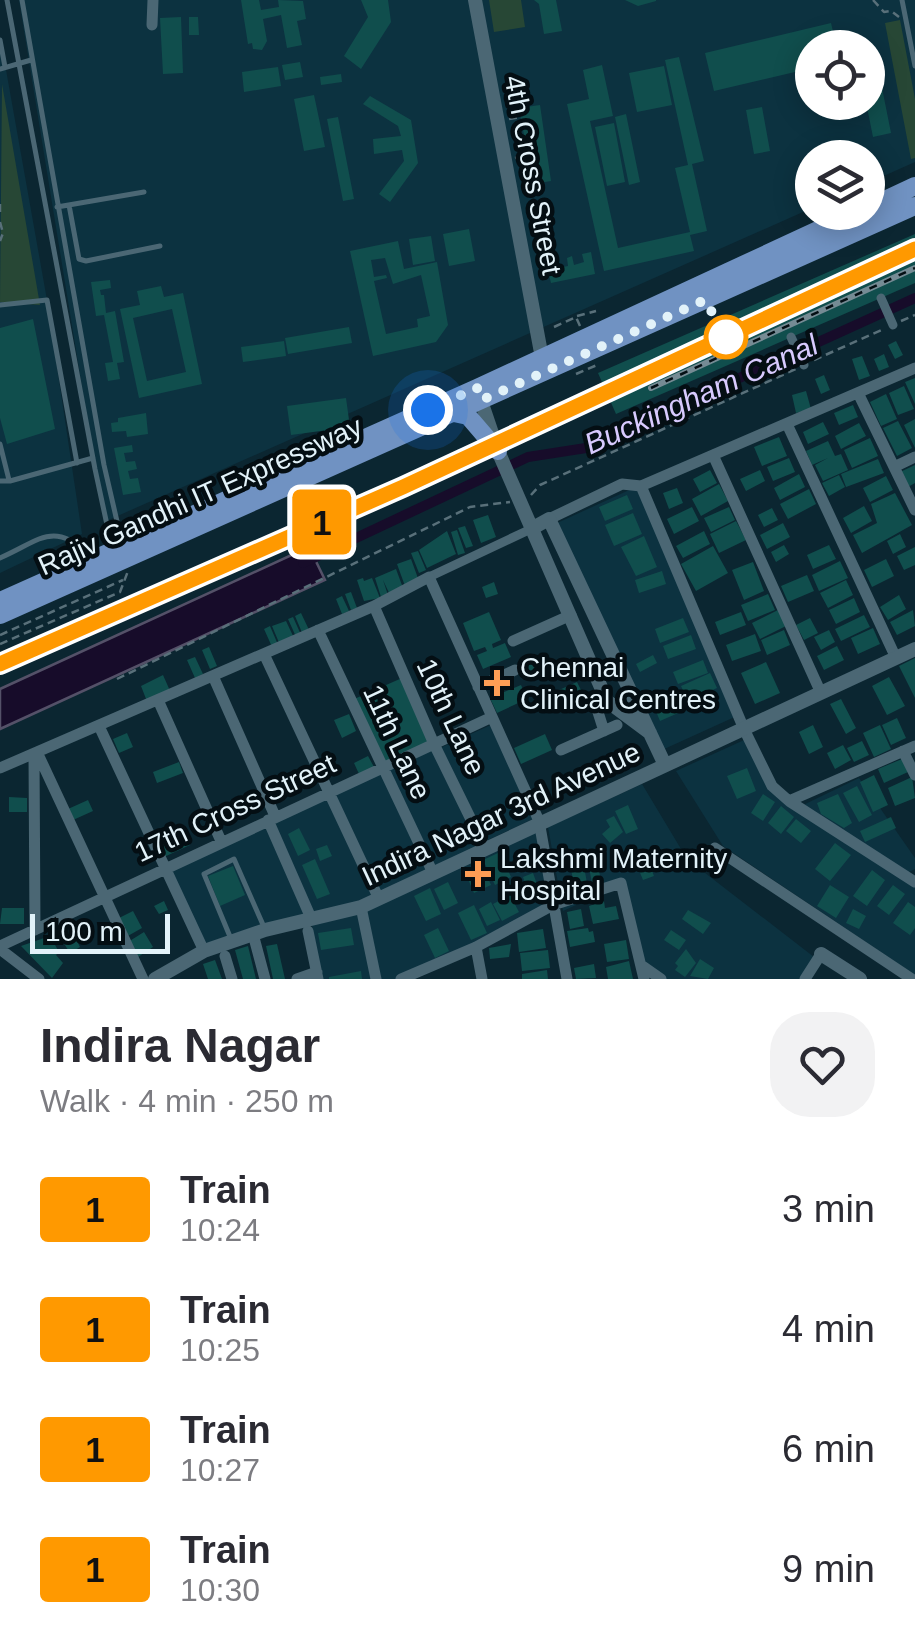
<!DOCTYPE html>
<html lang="en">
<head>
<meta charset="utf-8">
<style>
	:root { --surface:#fff; --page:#f2f2f3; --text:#2b2b33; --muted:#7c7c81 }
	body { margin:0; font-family:Arial,sans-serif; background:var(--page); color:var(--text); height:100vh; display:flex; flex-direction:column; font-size:38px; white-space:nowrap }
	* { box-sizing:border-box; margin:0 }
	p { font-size:32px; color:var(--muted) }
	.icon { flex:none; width:55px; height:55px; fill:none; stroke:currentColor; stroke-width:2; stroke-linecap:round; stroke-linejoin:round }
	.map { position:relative; height:979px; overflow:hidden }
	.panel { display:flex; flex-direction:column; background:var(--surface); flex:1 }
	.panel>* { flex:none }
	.badge { padding:0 20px; border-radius:8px; font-size:35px; line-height:65px }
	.buttons { position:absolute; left:795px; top:30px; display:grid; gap:20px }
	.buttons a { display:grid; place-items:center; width:90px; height:90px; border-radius:50%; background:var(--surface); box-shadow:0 5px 25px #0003; font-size:50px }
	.scale { position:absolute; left:30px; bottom:25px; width:140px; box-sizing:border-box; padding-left:10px; border:5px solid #e2f2f9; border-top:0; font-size:28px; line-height:35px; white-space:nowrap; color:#e2f2f9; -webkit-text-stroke:8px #040e13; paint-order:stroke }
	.you { position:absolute; width:50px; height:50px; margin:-25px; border:8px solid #fff; border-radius:50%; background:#1a73e8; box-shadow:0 0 0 15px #1a73e833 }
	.map>.badge { position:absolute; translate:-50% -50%; box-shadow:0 0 0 5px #fff }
	.round { display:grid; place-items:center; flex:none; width:105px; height:105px; border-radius:40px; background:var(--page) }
	.summary { display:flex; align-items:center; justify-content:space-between; height:170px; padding:0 40px }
	h1 { font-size:48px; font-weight:800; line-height:75px }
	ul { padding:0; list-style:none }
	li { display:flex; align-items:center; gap:30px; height:120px; padding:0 40px }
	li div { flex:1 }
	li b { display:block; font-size:38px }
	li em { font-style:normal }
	li .badge { min-width:110px; font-weight:700; text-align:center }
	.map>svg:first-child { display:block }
</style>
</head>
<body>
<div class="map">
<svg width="915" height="979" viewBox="0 0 915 979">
	<rect width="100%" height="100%" fill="#0b2631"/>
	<path fill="#0c3240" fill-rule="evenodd" d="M19 0H915V162L868 183V158H812V208L104 522ZM812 48H868V102H812Z
		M0 36 47 300 82 534 0 573Z
		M638 486 739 715 662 750 555 524Z
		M491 725 535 818 486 841 440 748Z
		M753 736 775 790 915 887V975L723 846 676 771Z
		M434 746 484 847 362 907 376 979H320L311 919 204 951 165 867Z
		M859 778 915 858V869L905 874 797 808Z
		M642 784 687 859 814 957 799 979H664L642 963 624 883 563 911 548 827Z
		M538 826 554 910 396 979H380L365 907Z"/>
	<path fill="#274735" d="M489 0H521L525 27 494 32Z
		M900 20 915 99V158L911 159 885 23Z
		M2 84 40 305 0 302Z"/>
	<path fill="#170c2a" stroke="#545168" stroke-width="2.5" d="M309 547 325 580 0 729V689Z"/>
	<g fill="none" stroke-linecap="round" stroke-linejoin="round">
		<path stroke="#170c2a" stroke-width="10" d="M303 563 528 457 586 448 915 298"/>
	</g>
	<path fill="#104e4d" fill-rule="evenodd" d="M241 0H259L261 10 279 7 278 0 303 1 306 19 297 21 302 45 287 48 281 15 263 19 267 41 262 50 253 49 252 43 248 44Z
		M361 0H388L391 22 361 69 344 56 368 17Z
		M534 0H556L562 31 544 34 539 4Z
		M625 0H656V1L638 6Z
		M181 17 183 73 163 74 160 18Z
		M189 17H198L199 35H189Z
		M831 23 837 48H812V68L714 91 705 53Z
		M679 57 704 161 692 164 707 231 690 235 694 251 604 271 567 104 589 99 583 70 602 65 613 116 590 121 618 248 690 232 675 168 688 165 665 60Z
		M300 62 303 77 285 80 282 65Z
		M664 66 672 105 637 112 629 73Z
		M278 67 281 86 244 92 242 72Z
		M879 73 891 133 873 137 866 102 868 76Z
		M341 74 342 82 321 85 320 77Z
		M314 95 325 147 304 151 294 99Z
		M370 96 411 120 418 163 390 202 379 194 404 161 402 150 374 154 373 139 401 136 398 126 363 104Z
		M540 105 551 181 533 184 519 108Z
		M762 107 770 151 754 154 746 110Z
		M626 114 640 182 629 185 615 117Z
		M338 117 354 199 343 201 327 119Z
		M614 123 625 182 607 186 595 127Z
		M812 176V191L801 194 798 180Z
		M469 229 475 261 449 266 443 234Z
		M915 234V283L616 414 598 373Z
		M431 236 435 261 413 265 409 239Z
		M398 241 404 269 437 262 448 325 436 342 373 356 350 251ZM385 258 393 284 421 275 430 316 417 319 418 327 386 334 374 281 387 278 386 275 374 277 371 260Z
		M591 252 595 274 551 283 546 262 555 260 557 268 568 266 567 258 572 256 574 265 584 262 582 254Z
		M110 280 111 288 100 290 101 295H104L106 313 115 311 124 362 117 363 120 379 108 381 105 363 113 362 104 315 96 316 91 282Z
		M161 286 164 297 183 293 202 384 139 398 120 309 140 305 137 291ZM172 309 186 372 147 381 133 318Z
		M33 319 55 429 7 444 0 418V328Z
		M349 327 352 343 288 354 285 338Z
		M284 341 286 356 243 362 241 347Z
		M896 341 903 355 895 359 888 345Z
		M884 354 889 367 879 371 874 359Z
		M862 356 870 376 859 380 852 359Z
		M824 375 830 390 821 394 815 379Z
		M915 378V404L905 382Z
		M904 386 914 409 898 415 889 393Z
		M806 391 811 409 796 413 792 395Z
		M886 394 897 419 881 426 870 402Z
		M346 398 350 427 291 435 287 406Z
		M853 405 858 417 839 425 834 413Z
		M146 413 148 434 127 437 126 431 112 432 111 423 118 422V418Z
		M915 419V448L904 425Z
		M898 421 912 448 897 456 883 428Z
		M823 422 829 434 808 444 803 432Z
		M859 423 866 436 841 449 835 436Z
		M779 437 787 456 762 466 754 447Z
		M870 438 878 456 852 468 844 450Z
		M828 441 835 456 841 454 848 470 823 481 815 465 828 458 812 465 806 451Z
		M132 445 133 452 124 453 126 462 135 461 137 469 128 471 130 479 138 478 141 492 123 495 114 448Z
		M789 458 795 472 773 481 767 467Z
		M878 459 884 473 846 487 841 474Z
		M915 465V483L908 487 900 472Z
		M710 470 717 483 700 492 693 479Z
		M760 470 765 481 746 491 740 479Z
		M799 474 805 487 780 500 774 488Z
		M839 475 845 487 829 496 822 483Z
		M886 476 893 490 870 502 863 488Z
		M719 484 728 501 701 516 692 499Z
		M677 488 683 503 669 509 663 493Z
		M809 489 816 504 788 519 780 504Z
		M895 493 912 525 862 553 853 535 877 523 871 504Z
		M627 495 633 509 605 521 599 507Z
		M864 506 872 521 851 533 843 518Z
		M692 507 699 521 674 534 667 519Z
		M729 507 735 520 711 532 704 518Z
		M772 508 778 520 764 527 758 515Z
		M633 513 642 534 614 546 605 525Z
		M488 515 496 537 481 543 473 520Z
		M736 521 746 540 719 553 710 534Z
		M783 523 790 537 767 549 760 535Z
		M465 526 473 546 466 548 458 528Z
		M457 530 465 553 458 555 451 532Z
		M447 531 456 554 427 568 419 550Z
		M704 531 710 544 683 558 676 546Z
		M900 534 906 547 893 554 887 541Z
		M644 536 657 567 636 576 621 547Z
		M784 545 789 554 776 562 771 552Z
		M829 545 836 559 813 569 807 555Z
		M713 546 728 573 696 591 681 564Z
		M915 547V565L904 570 897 556Z
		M418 551 426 570 419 573 411 553Z
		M411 559 419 581 405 586 397 564Z
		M886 559 894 576 872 587 864 570Z
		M840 561 848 578 819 591 812 575Z
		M753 562 764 591 744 600 732 570Z
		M396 569 403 588 390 595 383 580 388 595 381 597 375 578Z
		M662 571 666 584 639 593 635 580Z
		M807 575 814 591 788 602 781 586Z
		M363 578 364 581 372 578 380 598 364 601 357 580Z
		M846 580 853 595 828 608 820 593Z
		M494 582 498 594 486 598 482 587Z
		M351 592 357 608 351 610 345 594Z
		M768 594 775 610 748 621 741 605Z
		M899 595 906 609 888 620 880 607Z
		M342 596 349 611 342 614 336 599Z
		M854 598 860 612 836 624 829 610Z
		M778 610 786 626 760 639 752 623Z
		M913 610 915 626 897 635 890 622Z
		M489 612 501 640 492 644 493 648 505 643 511 657 483 669 477 655 487 651 485 647 474 651 463 623Z
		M741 612 746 625 720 635 715 622Z
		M301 613 310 632 303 635 295 616Z
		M864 615 870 627 841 641 835 629Z
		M293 617 302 637 297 639 288 619Z
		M683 618 689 632 660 643 655 629Z
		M810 618 818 633 804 640 796 625Z
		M286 621 294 638 280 645 272 626Z
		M270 626 279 647 273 649 264 629Z
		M873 628 880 644 858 654 851 638Z
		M784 630 790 645 767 655 761 640Z
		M829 630 835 642 821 650 814 637Z
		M755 634 761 651 732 661 726 645Z
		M691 635 696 649 668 659 663 646Z
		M837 646 844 660 824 670 817 656Z
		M209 647 217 666 210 669 202 650Z
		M653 655 657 663 640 672 636 664Z
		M195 657 203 674 195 678 187 660Z
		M537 658 541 669 525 676 521 665Z
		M915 658V698L899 666Z
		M703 660 708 673 678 684 673 672Z
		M766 662 780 693 755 704 741 673Z
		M710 673 717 688 688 701 681 686Z
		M163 675 171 693 148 704 141 686Z
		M889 677 905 706 887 715 872 686Z
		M402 678 432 744 382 766 352 700Z
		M577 682 583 694 564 703 559 690Z
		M521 685 527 699 497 713 490 698Z
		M677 693 685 710 660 721 653 704Z
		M841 699 856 728 846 734 830 704Z
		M349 714 356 731 342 738 334 720Z
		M897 718 906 738 891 745 882 725Z
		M813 725 823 747 809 754 799 732Z
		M880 725 891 749 874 757 863 733Z
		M127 733 133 747 119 753 113 739Z
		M545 734 552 750 521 764 514 748Z
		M862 741 869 755 854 762 847 748Z
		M843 745 851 760 835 769 827 753Z
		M368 756 374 767 359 774 354 763Z
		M902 759 908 772 884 783 878 769Z
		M179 762 183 773 157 783 153 772Z
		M747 768 756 791 737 799 727 776Z
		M874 775 888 805 873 812 860 782Z
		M912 777 915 798 895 806 888 788Z
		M857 786 872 815 859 822 843 793Z
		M763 794 775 802 763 821 751 813Z
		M838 794 852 823 844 828 821 814 817 803Z
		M9 797 27 798V812H9Z
		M88 800 93 811 73 820 68 809Z
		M628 805 638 829 626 834 615 811Z
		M781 806 794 817 781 834 768 823Z
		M614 816 623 832 610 843 602 834 610 827 606 820Z
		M891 817 896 828 865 842 860 831Z
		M796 819 811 831 801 843 786 831Z
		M182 828 190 845 164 857 156 840Z
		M299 828 310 850 298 856 288 834Z
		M835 843 851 855 830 881 815 869Z
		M327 845 332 856 320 861 316 849Z
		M595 850 601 881 592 883 586 852Z
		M500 852 511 877 495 885 483 860Z
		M645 853 654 876 643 880 634 858Z
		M315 859 330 894 317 899 302 865Z
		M583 861 587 883 574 886 570 863Z
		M481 862 491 885 474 893 464 870Z
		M233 866 245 895 220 906 208 876Z
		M872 870 885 880 867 906 853 896Z
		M533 873 538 887 528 891 523 877Z
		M521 879 529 895 517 900 509 885Z
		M448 882 458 903 444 910 434 889Z
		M830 885 849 897 836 918 817 906Z
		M893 885 905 894 889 915 877 906Z
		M430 888 441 914 426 921 414 896Z
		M510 895 519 912 502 921 493 904Z
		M164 901 168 910 159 914 154 906Z
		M604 901 605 908 616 906 619 919 593 924 589 906Z
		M491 902 500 920 487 926 479 909Z
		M908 902 915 907V928L910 935 893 923Z
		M474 905 487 933 471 940 458 913Z
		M2 908H24V924H0Z
		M581 909 584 926 570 929 567 912Z
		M853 909 866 916 859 929 846 923Z
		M688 910 711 923 703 934 682 919Z
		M133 911 142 928 126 937 117 919Z
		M113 926 119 939 106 945 100 932Z
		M351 928 354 945 321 950 318 933Z
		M438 928 449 951 435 958 424 935Z
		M588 928 589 932 593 931 595 942 570 947 567 931Z
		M543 929 546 948 519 952 517 933Z
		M671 930 686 940 679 950 664 940Z
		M144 932 153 947 138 957 128 942Z
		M74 935 80 947 70 953 63 942Z
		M50 936 59 952 56 955 63 963 52 978 21 946Z
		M626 940 629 959 607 962 604 944Z
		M277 944 285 979H273L266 946Z
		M511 944 509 957 490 959 489 948Z
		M248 946 256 979H243L235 950Z
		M686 949 696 963 685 977 675 970 678 966 675 963Z
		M548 950 550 968 522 971 520 953Z
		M700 959 714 968 708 979 690 976Z
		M215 960 222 979H208L203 964Z
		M629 961 633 979H608L606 967Z
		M594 964 596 978 576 979 574 968Z
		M547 970 548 979H522V974Z
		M361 971 362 979H329V977Z"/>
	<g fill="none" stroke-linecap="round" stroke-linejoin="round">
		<path stroke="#59707a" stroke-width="2.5" stroke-dasharray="8 5" stroke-linecap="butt" d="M873 0 884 12 891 11 899 17
			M509 119 521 117
			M515 158 528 155
			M0 204V213
			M0 222 3 233 0 241
			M577 316 596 311
			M901 321 915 315
			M554 327 576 317 580 326
			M814 360 884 329
			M576 374 597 365
			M531 495 540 485 798 368
			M124 523 161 510
			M0 635 123 580
			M0 644 120 592 128 571
			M117 679 470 507 510 502"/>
		<path stroke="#4b6774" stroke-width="5" d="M7 0 95 469 112 548
			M22 0 104 465 122 543
			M902 0 915 66
			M0 40 5 67
			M0 69 31 60
			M69 205 79 259 86 261 160 246
			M57 207 144 192
			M0 305 47 300 77 463
			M0 444 9 480
			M0 481H10L93 458
			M0 558C43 539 50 522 91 553
			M231 939 204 874 234 859 264 927"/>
		<path stroke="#4b6774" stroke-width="9" d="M881 298 893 325
			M791 337 804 365
			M429 577 531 529"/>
		<path stroke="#4b6774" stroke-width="11" d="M152 25 153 0
			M859 395 915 510
			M787 424 896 658
			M713 455 821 693
			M894 467 915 457
			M641 486 744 729 772 786 789 801 915 882
			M549 519 622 484 641 486 915 368
			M374 606 434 744 485 848
			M318 630 433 873
			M513 641 571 615
			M264 654 379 899
			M213 676 275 816
			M478 687 515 670
			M601 688 597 709 604 731
			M158 700 221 841
			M99 726 204 951
			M561 750 617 725
			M903 751 915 775
			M37 752 143 979
			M34 754 35 930
			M0 768 374 606 429 577 539 821 567 979
			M789 801 915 746
			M268 820 311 918
			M715 848 912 979
			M361 907 376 979
			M308 931 318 979
			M253 934 265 979
			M0 946 492 717
			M476 947 482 979
			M0 949 39 979
			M225 956 232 979
			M641 965 661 979
			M297 979 317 972
			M401 979 476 947 553 905 621 883 644 979
			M805 979 821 954"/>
		<path stroke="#4b6774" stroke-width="14" d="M475 0 542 358
			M478 392 498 451 607 701 650 733
			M531 529 549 519 665 765
			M821 954 860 979
			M155 979 204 951 265 930 361 907 915 649"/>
		<path stroke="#7092c2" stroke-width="18" d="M868 208 915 186
			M454 413 468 416 498 451
			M0 601 477 388 857 212
			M0 615 915 206"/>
		<g stroke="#758b94" stroke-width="6">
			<path id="rail" d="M651 388 915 268
				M0 664 403 487 915 249"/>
		</g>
		<use href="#rail" stroke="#040e13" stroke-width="2.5" stroke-dasharray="8" stroke-linecap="butt"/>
	</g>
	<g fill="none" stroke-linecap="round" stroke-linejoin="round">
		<g stroke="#fff" stroke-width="22">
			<path id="line" d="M0 664 403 487 915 249"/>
		</g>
		<use href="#line" stroke="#f90" stroke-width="15"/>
		<path stroke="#e2f2f9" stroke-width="10" stroke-dasharray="0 18" d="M428 410 477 388 482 400 705 300 726 337"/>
	</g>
	<circle fill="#fff" stroke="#f90" stroke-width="5" cx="726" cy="337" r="20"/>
	<g fill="#fd9d55" stroke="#040e13" stroke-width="4">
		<path d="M492 668h10v10h10v10h-10v10h-10v-10h-10v-10h10z"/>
		<path d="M473 859h10v10h10v10h-10v10h-10v-10h-10v-10h10z"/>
	</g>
	<g text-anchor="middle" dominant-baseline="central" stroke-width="9" stroke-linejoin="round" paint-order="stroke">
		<g font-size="28" fill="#e2f2f9" stroke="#040e13">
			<text transform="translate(533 175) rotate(79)">4th Cross Street</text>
			<text transform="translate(200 496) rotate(-24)">Rajiv Gandhi IT Expressway</text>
			<text transform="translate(451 717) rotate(65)">10th Lane</text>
			<text transform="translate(397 742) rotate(65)">11th Lane</text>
			<text transform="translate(235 808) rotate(-25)">17th Cross Street</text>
			<text transform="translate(501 814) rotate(-25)">Indira Nagar 3rd Avenue</text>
		</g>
		<g font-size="28" fill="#e2f2f9" stroke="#040e13" text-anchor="start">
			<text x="520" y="667">Chennai<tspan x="520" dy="32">Clinical Centres</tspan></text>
			<text x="500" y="858">Lakshmi Maternity<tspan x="500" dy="32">Hospital</tspan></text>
		</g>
		<g font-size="30" font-style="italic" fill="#d8cafe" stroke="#040e13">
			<text transform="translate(701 394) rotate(-24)">Buckingham Canal</text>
		</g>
	</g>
</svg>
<div class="buttons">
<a><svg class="icon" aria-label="locate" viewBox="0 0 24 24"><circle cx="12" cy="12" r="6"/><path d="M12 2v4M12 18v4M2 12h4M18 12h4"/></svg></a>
<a><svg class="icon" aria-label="layers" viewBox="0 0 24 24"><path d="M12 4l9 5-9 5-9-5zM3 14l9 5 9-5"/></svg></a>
</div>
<div class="scale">100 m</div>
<div class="you" style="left:428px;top:410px"></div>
<b class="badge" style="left:322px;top:522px;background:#f90;color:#111">1</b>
</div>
<section class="panel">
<div class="summary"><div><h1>Indira Nagar</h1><p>Walk · 4 min · 250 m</p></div><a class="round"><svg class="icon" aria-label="heart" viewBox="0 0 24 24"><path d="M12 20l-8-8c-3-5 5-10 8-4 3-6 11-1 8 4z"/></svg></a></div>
<ul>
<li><span class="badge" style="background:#f90;color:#111">1</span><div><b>Train</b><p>10:24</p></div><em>3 min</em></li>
<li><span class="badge" style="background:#f90;color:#111">1</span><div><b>Train</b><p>10:25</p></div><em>4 min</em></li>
<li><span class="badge" style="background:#f90;color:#111">1</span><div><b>Train</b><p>10:27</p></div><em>6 min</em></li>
<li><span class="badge" style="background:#f90;color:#111">1</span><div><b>Train</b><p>10:30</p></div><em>9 min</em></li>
</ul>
</section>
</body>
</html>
